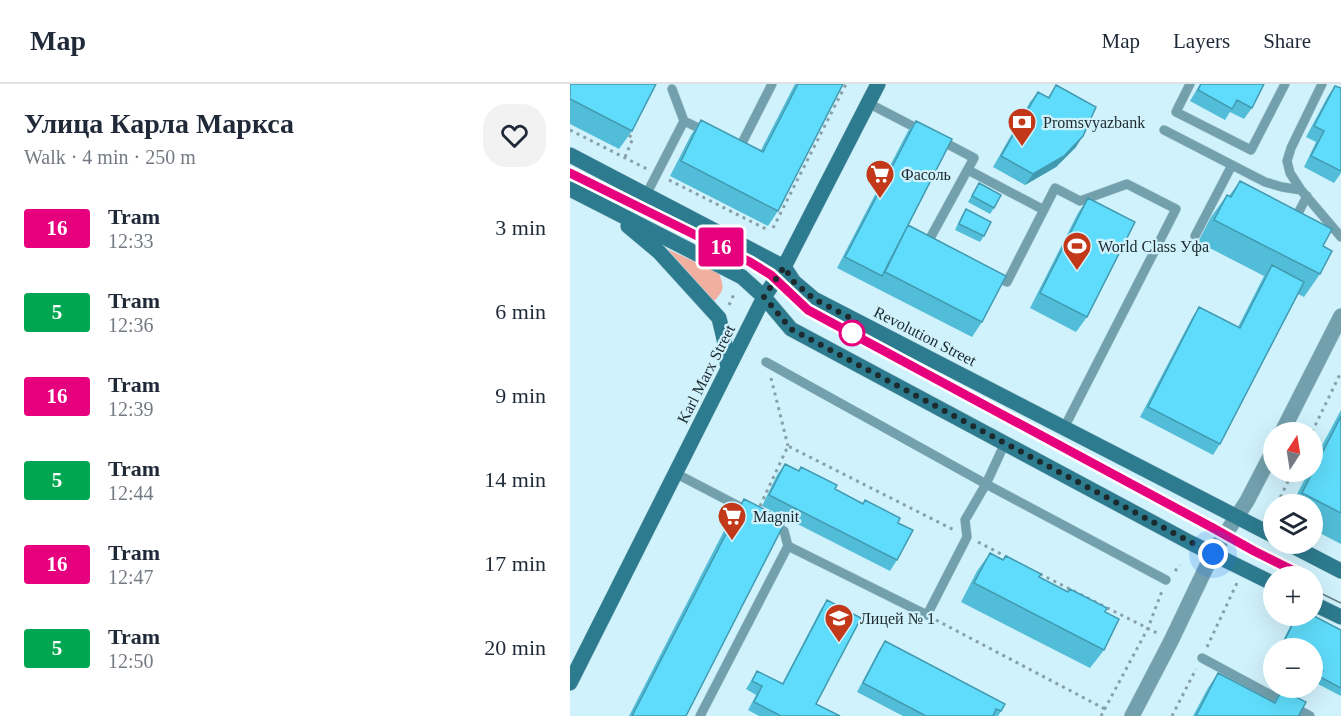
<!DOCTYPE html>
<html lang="en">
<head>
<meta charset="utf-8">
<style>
	:root { --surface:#fff; --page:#f2f2f3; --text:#1f2937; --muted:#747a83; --line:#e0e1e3 }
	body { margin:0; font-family:Georgia,serif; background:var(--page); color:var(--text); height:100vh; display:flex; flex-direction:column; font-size:22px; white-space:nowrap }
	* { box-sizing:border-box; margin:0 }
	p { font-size:20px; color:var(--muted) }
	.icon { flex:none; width:33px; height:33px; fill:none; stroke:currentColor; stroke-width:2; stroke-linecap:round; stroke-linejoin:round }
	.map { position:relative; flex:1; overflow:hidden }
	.side { display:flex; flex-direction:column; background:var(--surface); width:570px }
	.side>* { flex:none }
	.badge { padding:0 12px; border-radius:4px; font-size:21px; line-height:39px }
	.needle { width:39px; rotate:12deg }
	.tools { position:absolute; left:693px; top:338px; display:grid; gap:12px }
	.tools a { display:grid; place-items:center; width:60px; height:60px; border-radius:50%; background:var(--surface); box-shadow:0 6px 24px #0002; font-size:30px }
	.you { position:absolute; width:30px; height:30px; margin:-15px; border:4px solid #fff; border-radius:50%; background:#1a73e8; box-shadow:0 0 0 9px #1a73e833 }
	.map>.badge { position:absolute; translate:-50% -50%; box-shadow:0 0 0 3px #fff }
	.round { display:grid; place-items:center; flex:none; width:63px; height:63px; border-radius:24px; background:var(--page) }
	.overview { display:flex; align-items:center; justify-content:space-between; height:102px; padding:0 24px }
	h1 { font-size:28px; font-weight:600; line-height:45px }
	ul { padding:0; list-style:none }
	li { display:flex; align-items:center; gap:18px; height:84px; padding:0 24px }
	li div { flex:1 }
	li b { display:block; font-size:22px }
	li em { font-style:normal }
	li .badge { min-width:66px; font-weight:700; text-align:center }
	header { display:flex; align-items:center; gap:36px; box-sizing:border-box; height:84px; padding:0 30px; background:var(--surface); border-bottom:2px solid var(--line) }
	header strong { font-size:28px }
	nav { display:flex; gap:33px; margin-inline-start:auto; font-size:21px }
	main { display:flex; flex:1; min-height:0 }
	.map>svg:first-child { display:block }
</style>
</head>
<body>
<header>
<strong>Map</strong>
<nav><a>Map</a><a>Layers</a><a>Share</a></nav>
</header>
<main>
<section class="side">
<div class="overview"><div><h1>Улица Карла Маркса</h1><p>Walk · 4 min · 250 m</p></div><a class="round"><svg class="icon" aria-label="heart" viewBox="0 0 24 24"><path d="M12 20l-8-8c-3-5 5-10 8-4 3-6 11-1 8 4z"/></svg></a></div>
<ul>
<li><span class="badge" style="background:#e6007e;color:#fff">16</span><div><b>Tram</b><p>12:33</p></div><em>3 min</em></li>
<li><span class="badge" style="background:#00a651;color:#fff">5</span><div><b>Tram</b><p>12:36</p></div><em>6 min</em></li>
<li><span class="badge" style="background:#e6007e;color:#fff">16</span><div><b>Tram</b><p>12:39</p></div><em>9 min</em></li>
<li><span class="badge" style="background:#00a651;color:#fff">5</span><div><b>Tram</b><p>12:44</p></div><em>14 min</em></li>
<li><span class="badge" style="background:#e6007e;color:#fff">16</span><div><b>Tram</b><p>12:47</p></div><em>17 min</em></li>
<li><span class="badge" style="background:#00a651;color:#fff">5</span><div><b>Tram</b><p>12:50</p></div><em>20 min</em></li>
</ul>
</section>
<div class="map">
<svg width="771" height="632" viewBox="0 0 771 632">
	<rect width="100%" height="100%" fill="#d0f2fc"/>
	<path fill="#f1af9f" d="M97 165 149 189C154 203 155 206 144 217Z"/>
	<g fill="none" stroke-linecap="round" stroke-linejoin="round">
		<g stroke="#b0ced7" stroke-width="10">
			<path id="lane" d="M620 0 606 28 681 66 715 0
				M752 0 721 64 717 77 720 89 731 106 771 153
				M102 5 114 37
				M298 19 352 47
				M594 46 695 98 712 103 731 106
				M168 64 169 65 202 0
				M398 86 474 126
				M76 111 114 37 137 48
				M724 137 737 112
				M625 152 662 81
				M363 160 358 158 404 74 370 56
				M423 191 437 198 485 104 510 117 557 100 606 125 494 344
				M196 278 416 400 596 496
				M105 389 178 427
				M203 441 214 447 218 462
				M632 574 740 632
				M130 632 218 462 357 531 397 453 395 436 416 400 435 359"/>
		</g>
		<g stroke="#b0ced7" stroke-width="16">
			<path id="street" d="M712 348 771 232
				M562 632 601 557 643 469 677 417 704 365"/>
		</g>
		<g stroke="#b0ced7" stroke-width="16">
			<path id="secondary" d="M0 71 214 183 224 198 244 215 704 452
				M0 105 172 193 194 213 221 245 621 459 704 500
				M58 142 89 168 149 234 154 255 158 285
				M717 459 771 487
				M742 519 771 533
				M0 599 194 213 214 183 308 0"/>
		</g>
		<path stroke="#88a1a9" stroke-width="3" stroke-dasharray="3 4.5" stroke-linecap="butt" d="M0 46 77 85
			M55 73 63 54 57 50
			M99 96 196 145
			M203 144 276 0
			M159 221 165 208
			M201 294 218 362
			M742 348 771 288
			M707 420 723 387
			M190 422 218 362 384 446
			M408 458 437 473
			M605 487 610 481
			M470 490 587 549
			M366 536 535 625
			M637 563 667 499
			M531 632 578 544 592 507
			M602 632 626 585"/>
		<use href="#lane" stroke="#72a0ad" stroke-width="9"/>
		<use href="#street" stroke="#72a0ad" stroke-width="15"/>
		<use href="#secondary" stroke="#2d7b8e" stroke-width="15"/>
		<path stroke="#657b81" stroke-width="1.5" d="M0 89 180 178 201 191 238 226 655 450 684 467 734 492
			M742 505 771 519"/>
	</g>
	<path fill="#52bdd8" d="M0 0 62 47 49 65 0 40Z
		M225 0H273L208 127 198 142 100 92 121 51 131 36 191 66Z
		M630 0H694L682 24 674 35 660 28 655 36 620 17Z
		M486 1 506 63 486 83 455 101 423 83 460 18 468 8 478 13Z
		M765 2 771 4V89L764 99 734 83 746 58 736 53 758 12Z
		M346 37 338 142 412 238 402 253 267 184 338 47Z
		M670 97 753 162 750 190 734 213 728 210 650 360 643 371 570 333 622 234 629 223 668 243 694 192 628 158 641 133 657 111 659 112Z
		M409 99 424 124 420 130 398 118Z
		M518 114 517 233 506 248 460 224 508 129Z
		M396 125 414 152 410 158 385 146 392 131Z
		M771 326V460L742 445V420H722L739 387H742V380Z
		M215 380 228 387 231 383 265 405 293 419 295 416 328 439 327 476 320 487 192 422 207 391Z
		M174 415 116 632H59L161 433Z
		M420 469 433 475 436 472 469 493 498 508 500 505 535 528 534 566 520 584 391 518 407 487Z
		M257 516 246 620 270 632H189L178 626 186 611 176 605 187 587 212 600 251 525Z
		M726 531H742L771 546V612L746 599 749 592 742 589V564H709Z
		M315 557 431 627 428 632H333L287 608 309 566Z
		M648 589 703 618 712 606 730 632H623L638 604Z"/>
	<path fill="#429ab0" d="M513 52 506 63 486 83 455 101 463 90Z"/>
	<path fill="#5fdcfb" stroke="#429ab0" stroke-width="1.5" d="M0 0H86L62 47 0 15Z
		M228 0H273L208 127 111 77 131 36 193 68Z
		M631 0H694L682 24 667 16 662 25 628 6Z
		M486 1 526 23 513 52 494 72 463 90 431 72 468 8 479 14Z
		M765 2 771 4V87L741 72 754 47 744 42Z
		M346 37 382 55 312 192 275 173Z
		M670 97 762 145 753 162 762 167 750 190 644 136 657 111 661 113Z
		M409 99 431 111 424 124 402 112Z
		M518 114 565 138 517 233 470 209Z
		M396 125 421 138 414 152 389 140Z
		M338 141 436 192 412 238 315 188Z
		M702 181 734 198 650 360 578 323 629 223 670 244Z
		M771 332V429L732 409Z
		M215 380 229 387 231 383 267 401 265 405 293 420 295 416 330 434 328 439 343 446 327 476 199 411Z
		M174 415 216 436 116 632H62Z
		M420 469 433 476 436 472 471 490 469 493 498 508 500 505 537 524 535 528 549 535 534 566 404 499Z
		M257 516 291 534 246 620 270 632H211L184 618 192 602 182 597 187 587 213 600Z
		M727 531H742L771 546V604L750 593 753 587 746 582 747 580 742 577V564H716L712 562Z
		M315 557 435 620 431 627 426 625 423 632H356L293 599Z
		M648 589 705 619 712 606 736 618 729 631 730 632H626Z"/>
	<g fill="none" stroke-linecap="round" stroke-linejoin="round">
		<g stroke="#fff" stroke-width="14">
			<path id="line" d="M0 89 180 178 201 191 238 226 643 444 684 467 734 492"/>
		</g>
		<use href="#line" stroke="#e6007e" stroke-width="9"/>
		<path stroke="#1c292d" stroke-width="6" stroke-dasharray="0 10.8" d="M282 249 286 237 244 215 224 198 214 183 194 213 221 245 643 470"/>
	</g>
	<defs>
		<g id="bank-pin" transform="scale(1.5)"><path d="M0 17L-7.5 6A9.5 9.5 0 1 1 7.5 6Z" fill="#c23819" stroke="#d0f2fc"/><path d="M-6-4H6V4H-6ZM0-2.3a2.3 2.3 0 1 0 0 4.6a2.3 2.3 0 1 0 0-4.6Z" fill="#fff"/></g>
		<g id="supermarket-pin" transform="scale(1.5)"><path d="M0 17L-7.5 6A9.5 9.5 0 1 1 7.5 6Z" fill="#c23819" stroke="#d0f2fc"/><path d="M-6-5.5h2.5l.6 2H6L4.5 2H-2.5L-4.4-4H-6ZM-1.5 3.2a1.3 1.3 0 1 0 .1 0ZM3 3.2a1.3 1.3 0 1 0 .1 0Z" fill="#fff"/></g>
		<g id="stadium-pin" transform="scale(1.5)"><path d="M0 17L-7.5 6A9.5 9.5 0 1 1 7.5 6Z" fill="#c23819" stroke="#d0f2fc"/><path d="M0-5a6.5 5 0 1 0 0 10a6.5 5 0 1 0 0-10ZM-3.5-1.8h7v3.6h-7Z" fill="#fff"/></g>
		<g id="school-pin" transform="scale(1.5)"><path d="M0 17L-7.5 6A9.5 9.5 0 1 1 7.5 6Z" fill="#c23819" stroke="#d0f2fc"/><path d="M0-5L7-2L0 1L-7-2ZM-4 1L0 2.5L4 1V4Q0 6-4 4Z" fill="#fff"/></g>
	</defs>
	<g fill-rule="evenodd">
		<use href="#bank-pin" x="452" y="38"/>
		<use href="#supermarket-pin" x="310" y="90"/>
		<use href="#stadium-pin" x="507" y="162"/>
		<use href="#supermarket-pin" x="162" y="432"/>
		<use href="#school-pin" x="269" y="534"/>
	</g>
	<circle fill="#fff" stroke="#e6007e" stroke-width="3" cx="282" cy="249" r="12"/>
	<g text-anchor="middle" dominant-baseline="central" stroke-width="4.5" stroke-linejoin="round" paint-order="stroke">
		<g font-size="16" fill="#1c292d" stroke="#d0f2fc" text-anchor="start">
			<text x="473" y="38">Promsvyazbank</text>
			<text x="331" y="90">Фасоль</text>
			<text x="528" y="162">World Class Уфа</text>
			<text x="183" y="432">Magnit</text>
			<text x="290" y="534">Лицей № 1</text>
		</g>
		<g font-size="16" fill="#1c292d" stroke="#d0f2fc">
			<text transform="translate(355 252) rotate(27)">Revolution Street</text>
			<text transform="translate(136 290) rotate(-63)">Karl Marx Street</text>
		</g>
	</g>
</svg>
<div class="tools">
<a><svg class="needle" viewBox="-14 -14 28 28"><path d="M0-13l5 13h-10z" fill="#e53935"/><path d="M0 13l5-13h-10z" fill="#747a83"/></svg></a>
<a><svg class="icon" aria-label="layers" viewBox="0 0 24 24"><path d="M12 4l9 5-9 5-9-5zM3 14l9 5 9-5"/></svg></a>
<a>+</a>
<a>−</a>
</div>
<div class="you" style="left:643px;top:470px"></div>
<b class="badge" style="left:151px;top:163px;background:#e6007e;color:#fff">16</b>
</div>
</main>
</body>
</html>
